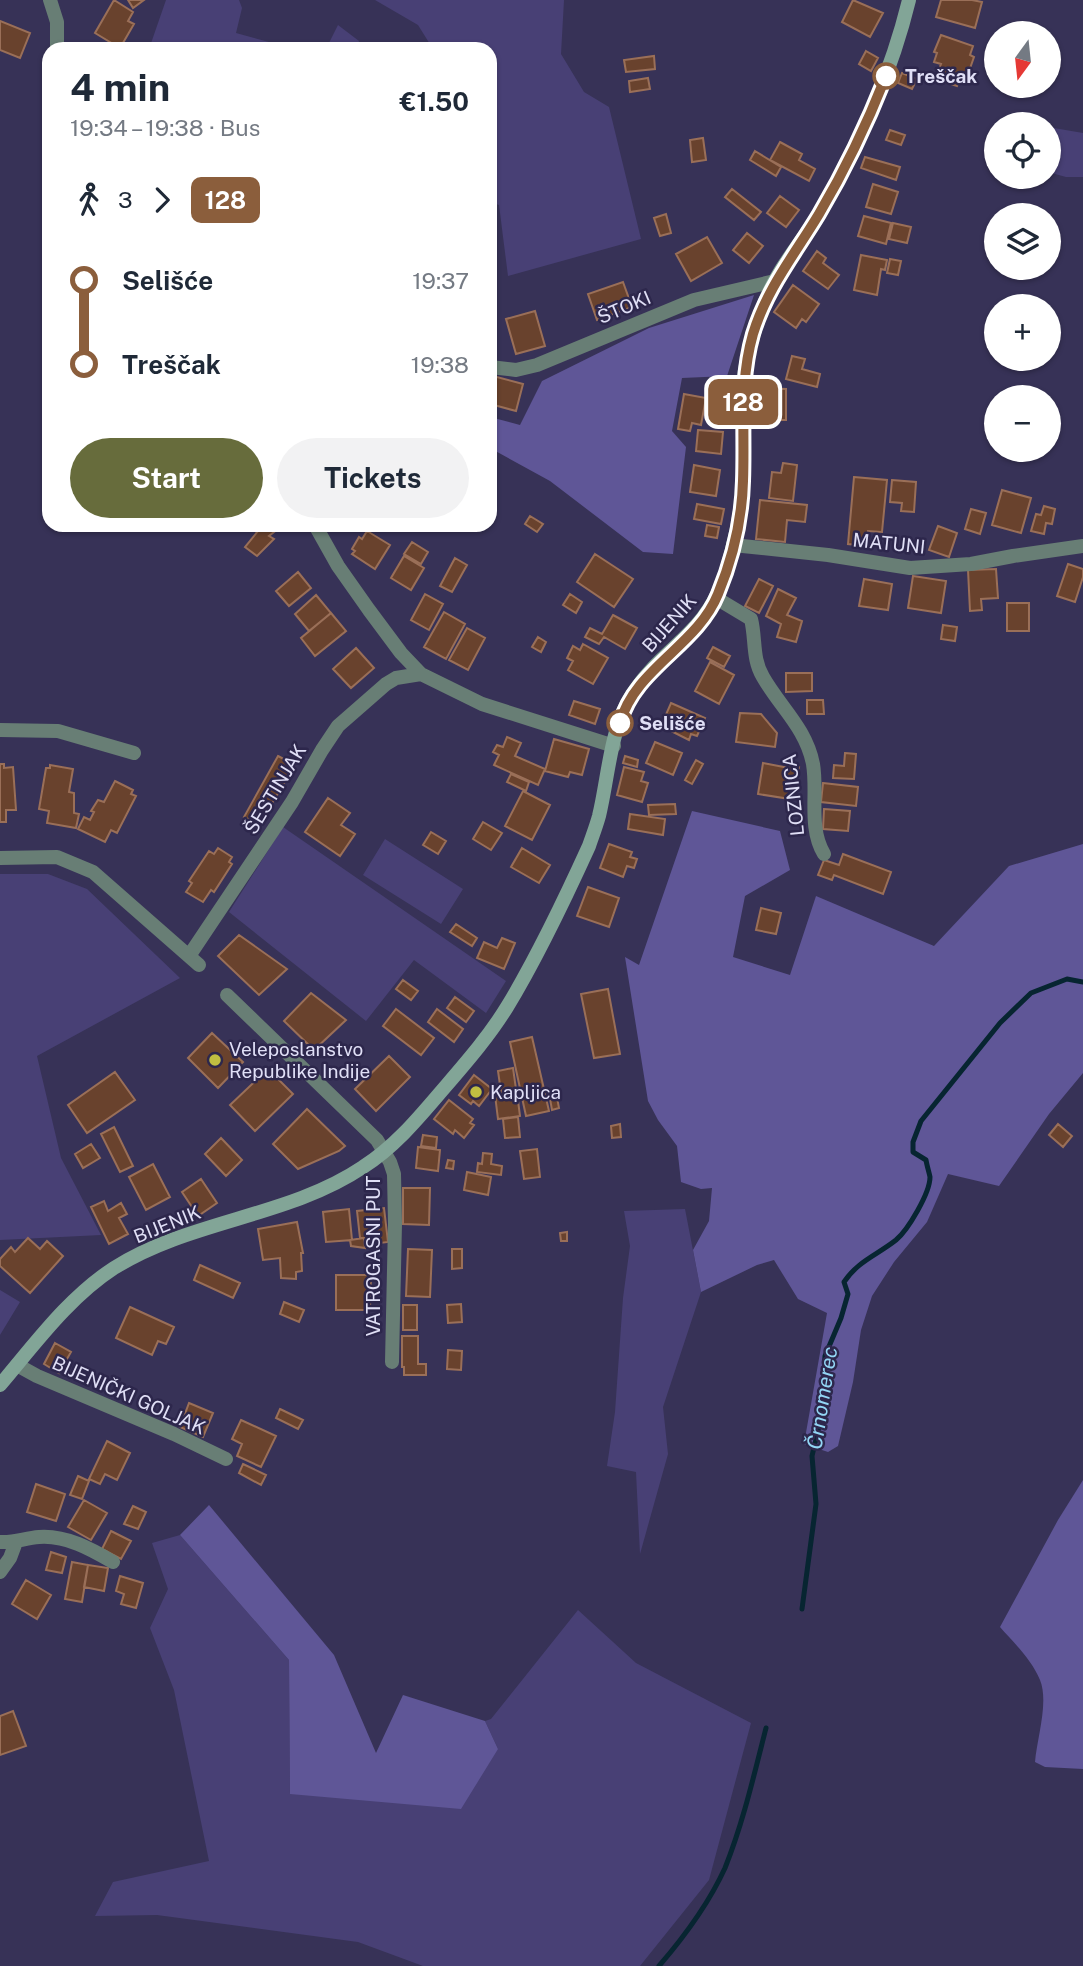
<!DOCTYPE html>
<html lang="en">
<head>
<meta charset="utf-8">
<style>
	:root { --surface:#fff; --page:#f2f2f3; --text:#1f2937; --muted:#747a83; --accent:#676c3c }
	body { margin:0; font-family:"Public Sans",sans-serif; background:var(--page); color:var(--text); height:100vh; display:flex; flex-direction:column; font-size:26px; white-space:nowrap }
	* { box-sizing:border-box; margin:0 }
	p { font-size:23px; color:var(--muted) }
	.icon { flex:none; width:38px; height:38px; fill:none; stroke:currentColor; stroke-width:2; stroke-linecap:round; stroke-linejoin:round }
	.map { position:relative; flex:1; overflow:hidden }
	.side { position:absolute; left:42px; top:42px; width:455px; height:490px; display:flex; flex-direction:column; background:var(--surface); border-radius:21px; box-shadow:0 2px 5px #0004 }
	.side>* { flex:none }
	.badge { padding:0 14px; border-radius:10px; font-size:24px; line-height:46px }
	.needle { width:46px; rotate:195deg }
	.controls { position:absolute; left:984px; top:21px; display:grid; gap:14px }
	.controls a { display:grid; place-items:center; width:77px; height:77px; border-radius:50%; background:var(--surface); box-shadow:0 2px 5px #0004; font-size:35px }
	.map>.badge { position:absolute; translate:-50% -50%; box-shadow:0 0 0 4px #fff }
	.legs { display:flex; align-items:center; gap:10px; height:77px; padding:0 28px; font-size:23px }
	.legs p { margin-inline-start:auto }
	.summary { display:flex; align-items:center; justify-content:space-between; height:119px; padding:0 28px }
	h1 { font-size:38px; font-weight:700; line-height:52px }
	.cta { display:flex; gap:14px; margin-top:auto; padding:14px 28px }
	.cta a { flex:1; height:80px; border-radius:42px; background:var(--accent); color:#fff; font-size:28px; font-weight:700; line-height:80px; text-align:center }
	.cta a+a { background:var(--page); color:var(--text) }
	ul { padding:0 28px; list-style:none }
	li { display:flex; align-items:center; gap:24px; height:84px; font-size:26px }
	li i { display:grid; place-items:center; width:10px; height:100%; margin:0 9px; background:currentColor }
	li i::after { content:''; width:18px; height:18px; margin:-9px; border:5px solid; border-radius:50%; background:var(--surface) }
	li p { margin-inline-start:auto }
	li:first-child i { background:linear-gradient(#0000 50%,currentColor 0) }
	li:last-child i { background:linear-gradient(currentColor 50%,#0000 0) }
	.map>svg:first-child { display:block }
</style>
</head>
<body>
<div class="map">
<svg width="1083" height="1966" viewBox="0 0 1083 1966">
	<rect width="100%" height="100%" fill="#373257"/>
	<path fill="#484075" d="M166 0H239L242 8 236 33 295 49H149Z
		M375 0H564L561 54 584 92 609 107 641 239 508 276 499 205 490 202V49H433L418 25Z
		M338 25 359 41 356 49H326Z
		M1048 127 1083 133V177H1066L1048 172Z
		M283 827 506 981 486 1013 414 960 366 1021 229 912Z
		M385 839 463 889 441 924 363 875Z
		M0 874H48L87 889 180 978 37 1056 61 1158 101 1235 0 1240Z
		M685 1209 701 1292 663 1407 668 1454 640 1554 636 1472 607 1466 615 1412 623 1298 630 1246 624 1211Z
		M0 1290 20 1302 0 1335Z
		M180 1535 289 1660 290 1794 498 1749 485 1721 491 1719 578 1610 636 1663 751 1723 709 1880 640 1966H423L358 1942 157 1915 95 1916 113 1882 209 1861 174 1690 150 1628 168 1589 152 1543Z"/>
	<path fill="#5f5697" d="M754 295 727 376 682 378 672 431 686 447 673 554 643 552 550 481 490 448V417L520 425 542 381 649 328Z
		M692 811 780 831 790 870 745 896 733 957 790 975 816 896 934 946 1009 866 1083 844V1073L1049 1114 999 1186 948 1174 927 1222 894 1262 872 1296 861 1330 853 1382 838 1446 828 1452 804 1444 827 1313 798 1299 774 1260 757 1265 701 1292 693 1250 709 1221 712 1188 701 1189 681 1182 677 1146 658 1120 648 1101 625 957 639 965Z
		M1083 1480V1769L1045 1767 1035 1762C1037 1738 1049 1702 1040 1680 1032 1660 1014 1643 1000 1627L1058 1520Z
		M209 1505 334 1655 376 1753 403 1695 485 1721 498 1749 461 1809 290 1794 289 1660 180 1535Z"/>
	<g fill="none" stroke-linecap="round" stroke-linejoin="round">
		<path stroke="#072531" stroke-width="5" d="M802 1609 816 1504 812 1456 822 1414 825 1356 841 1318 848 1294 844 1282C858 1261 877 1255 896 1240 908 1230 930 1193 930 1177 929 1172 927 1166 926 1160L913 1152V1142L921 1121 1000 1023 1031 993 1067 979 1083 982
			M659 1966C684 1937 709 1903 725 1868 743 1823 754 1775 766 1728"/>
	</g>
	<path fill="#69422d" stroke="#9a6f58" stroke-width="2" d="M114 0 133 12 128 21 134 24 120 48 95 33Z
		M128 0H144L133 8Z
		M853 0 883 13 870 37 842 22Z
		M941 0H972L982 2 975 28 936 17Z
		M0 21 30 33 20 58 0 50Z
		M941 35 973 46 970 55 974 57 968 74 962 72 957 86 935 79 941 64 934 62 937 53 934 52Z
		M866 51 878 58 871 71 859 64Z
		M654 56 655 69 626 72 624 60Z
		M902 73 917 79 912 89 898 83Z
		M648 78 650 89 630 92 629 81Z
		M890 130 905 135 901 145 886 140Z
		M703 138 706 160 692 162 690 140Z
		M780 142 802 154 799 160 815 169 809 181 770 160Z
		M755 151 781 167 776 176 750 160Z
		M865 157 900 167 896 180 861 168Z
		M873 184 898 192 891 214 866 207Z
		M732 189 761 212 754 220 725 197Z
		M780 196 799 210 786 227 767 213Z
		M666 214 671 233 660 236 654 218Z
		M864 216 891 223 886 244 858 236Z
		M893 223 911 227 907 243 889 239Z
		M747 233 763 246 749 263 733 250Z
		M707 237 722 263 691 281 676 254Z
		M817 251 826 258 823 263 839 275 828 289 803 271Z
		M861 255 887 260 885 270 881 269 877 295 854 290Z
		M890 259 901 261 898 275 887 273Z
		M623 282 632 307 597 320 588 294Z
		M793 285 819 304 806 322 802 319 796 328 774 312Z
		M535 311 545 346 516 354 506 319Z
		M792 356 805 359 802 369 820 374 817 387 786 379Z
		M493 376 523 384 516 411 490 404V388Z
		M760 388 786 389V420H767L768 415H760Z
		M684 394 706 398 701 425 692 423 690 431 678 429Z
		M698 430 723 432 721 454 696 451Z
		M783 463 797 465 793 501 769 498 772 472 781 473Z
		M694 465 720 470 716 496 690 492Z
		M854 477 887 480 882 532 868 531 866 546 848 544Z
		M892 480 916 482 914 512 901 511 902 503 890 502Z
		M1002 490 1031 498 1021 533 992 525Z
		M760 500 807 505 805 522 787 520 785 542 756 539Z
		M697 504 724 509 721 524 694 519Z
		M1044 506 1055 509 1052 524 1046 523 1044 534 1031 531 1036 514 1041 515Z
		M971 509 986 513 980 534 965 529Z
		M530 516 543 524 537 532 525 524Z
		M253 525H283L269 536 274 539 257 556 245 547 258 531Z
		M707 525 719 527 717 538 705 536Z
		M938 526 957 533 949 557 929 550Z
		M367 531 390 545 375 569 352 554 355 551 352 549 359 537 362 539Z
		M412 542 428 552 421 564 404 554Z
		M595 554 633 579 614 607 577 582Z
		M404 556 424 568 411 590 391 578Z
		M455 558 467 565 452 592 440 586Z
		M1068 564 1083 569V577L1075 602 1057 596Z
		M996 569 998 598 981 599 982 610 970 611 968 570Z
		M298 572 311 588 289 606 276 591Z
		M913 576 946 581 941 613 908 608Z
		M759 579 773 586 759 613 745 606Z
		M864 579 892 584 888 610 859 606Z
		M778 589 796 598 787 615 802 621 796 642 777 637 781 624 766 616Z
		M425 594 443 604 429 630 411 620Z
		M570 594 582 602 576 613 563 605Z
		M316 595 331 613 309 631 295 614Z
		M1007 603H1029V631H1007Z
		M444 612 465 624 446 659 424 647Z
		M331 613 346 631 315 656 301 638Z
		M613 615 637 628 625 649 604 637 599 644 585 637 590 628 602 634Z
		M943 625 957 627 955 641 941 639Z
		M467 628 485 638 468 670 449 660Z
		M538 637 546 642 541 652 532 647Z
		M583 644 608 658 593 684 568 670 573 661 567 658 573 646 580 650Z
		M713 647 730 656 724 667 707 658Z
		M356 648 374 668 351 688 333 669Z
		M710 662 734 675 719 704 695 691Z
		M786 673H812V691L786 692Z
		M807 700H823L824 714H807Z
		M574 701 600 709 595 724 569 715Z
		M671 703 705 718 697 736 691 734 689 740 661 726Z
		M740 713 761 714 777 733 775 747 736 742Z
		M507 737 521 743 515 756 545 769 538 785 494 765 499 755 493 752 497 745 503 747Z
		M554 739 589 749 582 775 570 772 568 777 545 771Z
		M655 742 682 753 673 775 646 763Z
		M845 753 856 754 854 779 833 778 834 765 844 766Z
		M278 756 295 765 259 825 244 817Z
		M625 756 638 760 637 767 623 763Z
		M696 760 703 764 692 784 685 780Z
		M763 763 789 768V765L799 767 795 788 791 787 790 799 758 794Z
		M0 764H4V768L13 767 16 810H6V822H0Z
		M50 765 73 769 69 792 74 793V813L79 814 76 828 47 823 49 811 39 809 46 768H50Z
		M624 767 644 772 641 781 648 783 642 802 617 795Z
		M511 774 529 782 526 791 507 782Z
		M115 781 133 790 131 794 136 796 117 833 111 830 105 842 78 829 84 817 90 820 94 812 91 811 98 800 104 802Z
		M823 783 858 787 856 806 821 802Z
		M523 791 550 805 532 840 505 826Z
		M328 798 350 813 341 825 355 834 340 856 305 832Z
		M675 804 676 814 649 815 648 805Z
		M824 809 850 811 848 831 823 829Z
		M630 814 665 819 663 835 628 829Z
		M483 822 502 833 491 850 473 839Z
		M431 832 446 841 438 854 423 845Z
		M609 844 632 852 630 857 637 859 634 868 627 866 623 877 600 868Z
		M218 848 232 857 229 862 232 864 214 892 211 890 203 902 186 892 192 883 189 881 209 851 214 854Z
		M522 848 550 865 539 883 511 867Z
		M843 854 891 872 883 894 834 875 832 880 818 875 824 860 839 865Z
		M588 887 619 898 609 927 577 916Z
		M761 908 781 913 776 934 756 930Z
		M456 924 477 938 472 946 450 932Z
		M239 935 287 969 259 995 218 956Z
		M502 938 515 943 504 969 477 958 484 942 497 948Z
		M403 980 418 991 411 1000 396 989Z
		M608 989 620 1054 594 1058 581 994Z
		M311 993 346 1020 314 1050 284 1021Z
		M455 997 474 1011 466 1022 447 1008Z
		M396 1009 434 1038 421 1055 383 1026Z
		M437 1009 463 1029 454 1042 428 1022Z
		M212 1033 243 1062 218 1088 188 1058Z
		M532 1037 549 1111 526 1116 510 1042Z
		M389 1056 410 1077 376 1111 355 1089Z
		M513 1068 516 1089 501 1092 498 1071Z
		M268 1069 293 1094 255 1131 230 1105Z
		M115 1072 135 1100 87 1133 68 1105Z
		M474 1075 492 1089 479 1106 473 1101 471 1104 459 1095Z
		M556 1092 559 1108 552 1110 549 1093Z
		M517 1093 520 1116 498 1119 495 1095Z
		M449 1100 473 1119 470 1123 474 1125 464 1138 455 1130 453 1134 434 1119Z
		M307 1109 345 1146 339 1151 298 1169 273 1144Z
		M518 1117 520 1137 505 1138 503 1119Z
		M620 1124 621 1137 612 1138 611 1126Z
		M1058 1124 1072 1136 1063 1147 1049 1135Z
		M114 1127 133 1166 120 1172 101 1134Z
		M423 1135 437 1137 436 1148 421 1146Z
		M221 1138 242 1160 226 1176 205 1154Z
		M91 1144 100 1158 83 1168 75 1154Z
		M418 1147 440 1150 438 1171 416 1168Z
		M537 1149 540 1177 524 1179 520 1151Z
		M483 1153 492 1154 491 1164 502 1166 501 1175 477 1172 478 1163 482 1164Z
		M448 1160 454 1161 453 1169 446 1168Z
		M153 1164 170 1197 146 1210 129 1177Z
		M467 1172 491 1177 488 1195 464 1190Z
		M201 1179 217 1203 198 1216 182 1192Z
		M403 1188H430L429 1225 403 1224Z
		M104 1201 108 1211 121 1203 127 1214 119 1218 128 1234 109 1244 91 1207Z
		M384 1208 388 1242 365 1245 364 1238H360L357 1211Z
		M349 1209 352 1240 326 1242 323 1212Z
		M297 1222 303 1253H301L302 1271 296 1272V1279L281 1278 280 1258 263 1260 258 1229Z
		M567 1232V1241H561L560 1233Z
		M28 1238 40 1249 47 1241 63 1256 30 1293 0 1266V1259L11 1247 15 1252Z
		M364 1238 365 1248 351 1246 350 1240Z
		M408 1249 432 1250 430 1297 406 1296Z
		M452 1249H462V1268L452 1269Z
		M200 1265 240 1283 233 1298 194 1280Z
		M336 1275H371L370 1310H336Z
		M284 1302 304 1310 299 1322 280 1314Z
		M461 1304 462 1322 448 1323 447 1305Z
		M403 1305H417V1330H403Z
		M130 1307 174 1327 166 1344 158 1341 152 1355 116 1338Z
		M402 1336H418V1364H426V1375H404V1367H402Z
		M55 1343 71 1352 59 1373 44 1364Z
		M448 1350 462 1351 461 1370 447 1369Z
		M189 1403 213 1413 203 1437 180 1427Z
		M280 1409 303 1420 298 1429 276 1418Z
		M241 1420 276 1436 261 1467 237 1456 242 1444 232 1439Z
		M107 1441 130 1453 117 1480 105 1474 100 1484 89 1479Z
		M243 1464 266 1475 261 1485 239 1473Z
		M78 1476 89 1481 82 1499 70 1495Z
		M36 1484 65 1494 56 1521 27 1512Z
		M84 1500 107 1513 91 1540 68 1527Z
		M133 1506 146 1512 138 1529 124 1524Z
		M111 1531 131 1541 121 1559 102 1549Z
		M51 1552 66 1557 62 1573 46 1570Z
		M72 1562 88 1565 82 1602 65 1599Z
		M88 1565 108 1568 104 1591 84 1587Z
		M120 1576 143 1583 136 1608 121 1604 124 1594 116 1591Z
		M26 1580 51 1595 37 1619 12 1604Z
		M13 1711 26 1746 0 1755V1716Z"/>
	<g fill="none" stroke-linecap="round" stroke-linejoin="round">
		<path stroke="#687e75" stroke-width="14" d="M50 0 57 22V49
			M490 367 516 370 537 365 694 300 775 281
			M315 525 338 566 369 610 401 653 421 674 482 704 614 746
			M733 545 828 555 910 568 971 564 1013 556 1083 546
			M716 598 751 619C756 639 752 659 763 677 780 707 806 728 813 764 818 794 808 827 824 854
			M0 730 58 731 134 753
			M0 858 57 857 93 872 199 965
			M189 956 292 802 322 750 338 726 386 684 396 678 421 674
			M227 995 377 1140 390 1162 394 1174 395 1223 392 1362
			M17 1365 37 1376 174 1434 226 1459
			M0 1542C14 1543 25 1538 39 1537 66 1535 91 1549 113 1562
			M0 1572 10 1558 16 1542"/>
		<path stroke="#82a597" stroke-width="14" d="M0 1385C35 1344 68 1298 114 1268 190 1220 289 1217 363 1167 393 1148 416 1121 439 1094 463 1066 488 1038 507 1007 538 956 564 901 589 846 592 837 596 827 599 816 609 775 610 725 635 690 666 645 706 634 725 575 734 545 742 512 743 481 745 444 740 407 745 370 749 346 757 322 766 299 779 266 804 240 822 209 860 143 891 74 909 0"/>
	</g>
	<g fill="none" stroke-linecap="round" stroke-linejoin="round">
		<g stroke="#fff" stroke-width="16">
			<path id="line-1" d="M620 723C635 668 697 646 718 594 732 560 742 519 743 481 745 431 739 383 753 334 767 288 795 254 819 214 845 170 867 124 886 76"/>
		</g>
		<use href="#line-1" stroke="#8b5e3c" stroke-width="10"/>
	</g>
	<g fill="#fff" stroke="#8b5e3c" stroke-width="3.5">
		<circle cx="886" cy="76" r="12"/>
		<circle cx="620" cy="723" r="12"/>
	</g>
	<g fill="#c0be41" stroke="#2d274c" stroke-width="2.5">
		<circle cx="215" cy="1060" r="7"/>
		<circle cx="476" cy="1092" r="7"/>
	</g>
	<g text-anchor="middle" dominant-baseline="central" stroke-width="5" stroke-linejoin="round" paint-order="stroke">
		<g font-size="19" font-weight="bold" fill="#e0dff6" stroke="#2d274c" text-anchor="start">
			<text x="905" y="76">Treščak</text>
			<text x="639" y="723">Selišće</text>
		</g>
		<g font-size="19" fill="#e0dff6" stroke="#2d274c">
			<text transform="translate(624 307) rotate(-23)">ŠTOKI</text>
			<text transform="translate(889 543) rotate(6)">MATUNI</text>
			<text transform="translate(669 623) rotate(-48)">BIJENIK</text>
			<text transform="translate(275 789) rotate(-59)">ŠESTINJAK</text>
			<text transform="translate(793 795) rotate(-96)">LOZNICA</text>
			<text transform="translate(167 1224) rotate(-22)">BIJENIK</text>
			<text transform="translate(373 1256) rotate(-90)">VATROGASNI PUT</text>
			<text transform="translate(129 1395) rotate(24)">BIJENIČKI GOLJAK</text>
		</g>
		<g font-size="19" fill="#e0dff6" stroke="#2d274c" text-anchor="start">
			<text x="229" y="1049">Veleposlanstvo<tspan x="229" dy="22">Republike Indije</tspan></text>
			<text x="490" y="1092">Kapljica</text>
		</g>
		<g font-size="21" font-style="italic" fill="#93d6f5" stroke="#2d274c">
			<text transform="translate(822 1398) rotate(-81)">Črnomerec</text>
		</g>
	</g>
</svg>
<div class="controls">
<a><svg class="needle" viewBox="-14 -14 28 28"><path d="M0-13l5 13h-10z" fill="#e53935"/><path d="M0 13l5-13h-10z" fill="#747a83"/></svg></a>
<a><svg class="icon" aria-label="locate" viewBox="0 0 24 24"><circle cx="12" cy="12" r="6"/><path d="M12 2v4M12 18v4M2 12h4M18 12h4"/></svg></a>
<a><svg class="icon" aria-label="layers" viewBox="0 0 24 24"><path d="M12 4l9 5-9 5-9-5zM3 14l9 5 9-5"/></svg></a>
<a>+</a>
<a>−</a>
</div>
<b class="badge" style="left:743px;top:402px;background:#8b5e3c;color:#fff">128</b>
<section class="side">
<div class="summary"><div><h1>4 min</h1><p>19:34 – 19:38 · Bus</p></div><b>€1.50</b></div>
<div class="legs"><svg class="icon" aria-label="walk" viewBox="0 0 24 24"><circle cx="13" cy="4" r="2"/><path d="M13 8l-2 6 4 7M11 14l-3 7M7 12l3-4h3l4 4"/></svg>3<svg class="icon" aria-label="forward" viewBox="0 0 24 24"><path d="M9 5l7 7-7 7"/></svg><b class="badge" style="background:#8b5e3c;color:#fff">128</b></div>
<ul>
<li><i style="color:#8b5e3c"></i><b>Selišće</b><p>19:37</p></li>
<li><i style="color:#8b5e3c"></i><b>Treščak</b><p>19:38</p></li>
</ul>
<div class="cta"><a>Start</a><a>Tickets</a></div>
</section>
</div>
</body>
</html>
